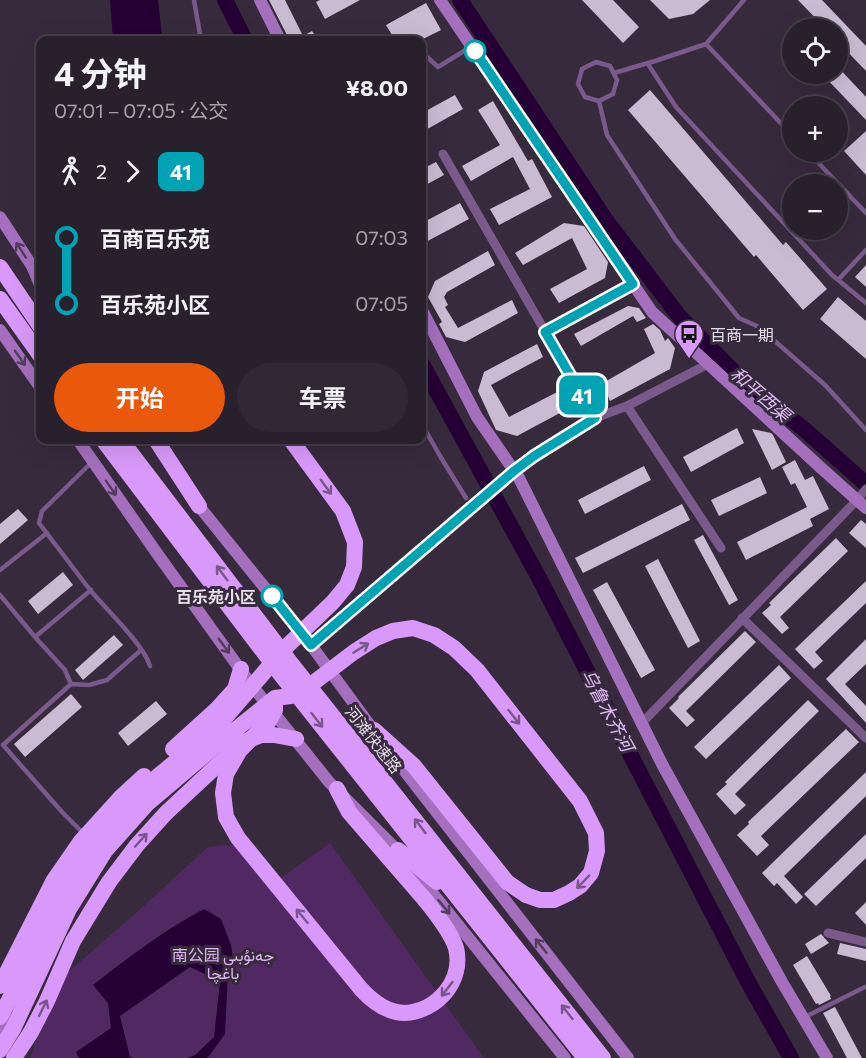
<!DOCTYPE html>
<html lang="zh">
<head>
<meta charset="utf-8">
<style>
	:root { --surface:#29202e; --page:#312836; --text:#f1f3f6; --muted:#a5a3aa; --line:#453e4a; --accent:#ea580c }
	body { margin:0; font-family:Commissioner,Vazirmatn,"Noto Sans SC",sans-serif; background:var(--page); color:var(--text); height:100vh; display:flex; flex-direction:column; font-size:22px; white-space:nowrap }
	* { box-sizing:border-box; margin:0 }
	p { font-size:20px; color:var(--muted) }
	.icon { flex:none; width:33px; height:33px; fill:none; stroke:currentColor; stroke-width:2; stroke-linecap:round; stroke-linejoin:round }
	.map { position:relative; flex:1; overflow:hidden }
	.sheet { position:absolute; left:36px; top:36px; width:390px; height:408px; display:flex; flex-direction:column; background:var(--surface); border-radius:12px; box-shadow:0 6px 24px #0002,0 0 0 2px var(--line) }
	.sheet>* { flex:none }
	.badge { padding:0 12px; border-radius:9px; font-size:21px; line-height:39px }
	.buttons { position:absolute; left:782px; top:18px; display:grid; gap:12px }
	.buttons a { display:grid; place-items:center; width:66px; height:66px; border-radius:50%; background:var(--surface); box-shadow:0 6px 24px #0002,0 0 0 2px var(--line); font-size:30px }
	.map>.badge { position:absolute; translate:-50% -50%; box-shadow:0 0 0 3px #fff }
	.legs { display:flex; align-items:center; gap:9px; height:66px; padding:0 18px; font-size:20px }
	.legs p { margin-inline-start:auto }
	.headline { display:flex; align-items:center; justify-content:space-between; height:102px; padding:0 18px }
	h1 { font-size:33px; font-weight:700; line-height:45px }
	.cta { display:flex; gap:12px; margin-top:auto; padding:12px 18px }
	.cta a { flex:1; height:69px; border-radius:36px; background:var(--accent); color:#fff; font-size:24px; font-weight:700; line-height:69px; text-align:center }
	.cta a+a { background:var(--page); color:var(--text) }
	ul { padding:0 18px; list-style:none }
	li { display:flex; align-items:center; gap:21px; height:66px; font-size:22px }
	li i { display:grid; place-items:center; width:9px; height:100%; margin:0 8px; background:currentColor }
	li i::after { content:''; width:15px; height:15px; margin:-8px; border:4px solid; border-radius:50%; background:var(--surface) }
	li p { margin-inline-start:auto }
	li:first-child i { background:linear-gradient(#0000 50%,currentColor 0) }
	li:last-child i { background:linear-gradient(currentColor 50%,#0000 0) }
	.map>svg:first-child { display:block }
</style>
</head>
<body>
<div class="map">
<svg width="866" height="1058" viewBox="0 0 866 1058">
	<rect width="100%" height="100%" fill="#372a3d"/>
	<path fill="#502962" d="M330 843 484 1058H30L45 1017 68 972 137 912 208 847 240 844 274 883Z"/>
	<path fill="#250034" d="M110 0H158L162 36 164 40H113Z
		M204 909 221 919 231 945 234 963 228 975 225 1034 209 1056 207 1058H187L195 1055 214 1037 220 981 190 967 120 1016 130 1057 135 1058H79L76 1052 111 1028 108 1003 93 985C129 957 164 930 204 909Z"/>
	<g fill="none" stroke-linecap="round" stroke-linejoin="round">
		<path stroke="#250034" stroke-width="16" d="M225 0 245 40
			M460 0 605 219 679 316 739 377 805 430 866 484
			M422 364 538 576 747 980 791 1058"/>
	</g>
	<path fill="#cabbd3" d="M269 0H285L303 36 312 31 318 40H295L293 35 288 37Z
		M320 0H360L325 19 316 2Z
		M582 0H613L639 27 623 43Z
		M650 0H710L693 14 669 19Z
		M798 0H822L866 46V71L837 41V28H825Z
		M426 3 441 30 421 40H395L386 25Z
		M837 66 866 97V120L822 74H837Z
		M650 90 783 245 786 242 827 289 803 310 756 255 754 257 628 110Z
		M455 95 463 109 422 132V113Z
		M493 101 528 161 532 159 552 197 499 225 490 209 530 189 513 157 471 181 462 166 500 145 478 110Z
		M866 131V175L844 151Z
		M436 162 444 175 422 187V169Z
		M460 203 469 219 422 244V223Z
		M564 223 584 226 608 262 605 278 559 303 550 289 587 269 572 238 523 265 515 253Z
		M488 251 495 265 447 292 444 297 448 305 445 307 458 328 512 300 518 313 465 342 446 337 439 324 442 322 428 297 435 281Z
		M866 265V287L855 277Z
		M838 297 866 321V359L820 319Z
		M628 306 639 308 646 318 637 322 633 316 581 346 574 334Z
		M653 324 660 330 665 341 668 338 675 348 670 369 610 401 603 383 655 353 644 329Z
		M537 344 543 357 491 385 509 417 561 390 571 407 517 436 496 430 478 391 484 372Z
		M737 428 744 443 691 472 683 457Z
		M752 429 771 433 773 435 786 462 772 470Z
		M795 460 805 480 813 476 829 509 810 519 813 526 746 560 737 542 807 507 795 483 791 485 782 467Z
		M644 466 651 480 585 514 578 500Z
		M760 477 767 493 719 516 711 500Z
		M682 504 690 520 583 573 575 558Z
		M18 509 28 520 0 544V524Z
		M861 520 866 524V548L849 533Z
		M703 535 738 600 729 605 694 540Z
		M836 538 848 551 780 617 789 628 782 634 762 613 771 605 769 603Z
		M658 559 700 641 688 648 645 566Z
		M63 572 73 585 38 614 28 601Z
		M866 581V603L815 652 823 661 814 669 795 649Z
		M607 582 655 670 641 678 593 590Z
		M745 631 756 642 686 711 695 720 687 727 669 708 679 698 678 697Z
		M114 635 123 645 83 680 75 670Z
		M866 639V664L845 684 866 706V723L826 679Z
		M779 665 791 678 706 759 694 747Z
		M71 694 82 707 25 757 14 744Z
		M808 700 819 711 735 794 746 805 735 815 716 794 727 784 725 782Z
		M156 701 167 714 128 746 118 733Z
		M846 729 859 742 761 836 769 845 757 856 737 835 749 824 748 822Z
		M866 772V796L784 876 803 897 796 904 777 883 774 886 762 873Z
		M866 834V858L816 906 804 894Z
		M866 902V925L855 913Z
		M821 934 829 943 811 954 805 944Z
		M840 943 866 949V961L837 954Z
		M807 956 831 996H830L831 999 819 1005 818 1003 816 1004 793 965Z
		M835 1007 862 1058H847L823 1013Z"/>
	<g fill="none" stroke-linecap="round" stroke-linejoin="round">
		<path stroke="#7a5a8b" stroke-width="4.5" d="M194 0 201 40
			M706 44 792 135
			M422 57 425 55 438 67 469 48
			M596 62 610 66 617 80 613 94 599 101 585 97 578 84 582 69Z
			M648 64 676 107 832 275 866 303
			M614 73 655 61 706 44 744 0
			M599 101 607 135 675 239 739 318 759 327 825 385 866 430
			M808 152 866 213
			M838 280 866 250
			M546 332 633 284
			M422 424 440 456 466 498
			M91 463 42 511 39 523C56 545 73 568 90 590 106 609 144 645 150 666
			M0 570 47 533
			M0 595 35 637 65 670 71 684 3 745 62 812 83 833
			M35 637 91 590
			M71 684 89 685 107 680 141 650
			M805 1017 865 987"/>
		<path stroke="#7a5a8b" stroke-width="9" d="M443 154 595 418
			M627 406 721 548
			M742 618 866 738
			M311 645 478 502 533 457 595 418 627 406 708 364
			M642 723 857 500 866 489
			M828 933 866 942"/>
		<path stroke="#a470be" stroke-width="12" d="M260 0 280 40
			M440 0 652 312 820 467 866 508
			M0 217 32 266 40 285
			M422 310 477 417 519 478 662 764 782 982 827 1058
			M0 330 40 387
			M78 440 156 552 250 683 329 782 403 856
			M194 500 311 645 377 735
			M389 751 628 1058
			M414 870 565 1058
			M0 1030 6 1010"/>
		<path stroke="#d999fa" stroke-width="16" d="M0 267 40 326
			M0 299 40 355
			M103 440 278 671 585 1058
			M121 440 290 662 603 1058
			M156 440 199 506
			M374 730 414 766 507 882 526 895
			M173 749 216 710 235 689 241 669
			M337 789 349 812 426 901
			M398 850 437 882
			M14 1058 31 1032 47 1001 73 941 109 882 137 845 166 813 241 743 261 735H274L296 739"/>
		<path stroke="#d999fa" stroke-width="16" d="M275 698V710L269 721 240 750 226 774 223 793 226 817 238 838 361 989C372 1001 387 1013 405 1013 437 1011 464 981 456 948 451 932 436 914 426 901
			M0 986 54 880 81 841 120 798 144 776
			M0 1017 37 947 61 896 84 860 111 824 157 777 217 727 285 648 333 602 347 585 354 567 355 542 343 511 291 440
			M0 1050 13 1029 69 909 105 851 147 804 214 747 275 698 291 696 304 690 354 652 376 638 393 631 413 628 434 635 454 648 477 670 580 801 596 833 597 851 591 873 580 886 569 893 554 900H540L526 895"/>
	</g>
	<defs><path id="oneway-shaft" d="M-6 0H5M1.5-3L5.5 0L1.5 3" fill="none" stroke-width="1.6" stroke-linecap="round" stroke-linejoin="round" transform="scale(1.5)"/></defs>
	<g stroke="#523c5d">
		<use href="#oneway-shaft" transform="translate(21 250) rotate(-123)"/>
		<use href="#oneway-shaft" transform="translate(20 358) rotate(55)"/>
		<use href="#oneway-shaft" transform="translate(111 488) rotate(55)"/>
		<use href="#oneway-shaft" transform="translate(224 646) rotate(54)"/>
		<use href="#oneway-shaft" transform="translate(444 907) rotate(51)"/>
		<use href="#oneway-shaft" transform="translate(541 946) rotate(-128)"/>
	</g>
	<g stroke="#785689">
		<use href="#oneway-shaft" transform="translate(326 487) rotate(54)"/>
		<use href="#oneway-shaft" transform="translate(222 573) rotate(-127)"/>
		<use href="#oneway-shaft" transform="translate(361 648) rotate(-32)"/>
		<use href="#oneway-shaft" transform="translate(514 717) rotate(52)"/>
		<use href="#oneway-shaft" transform="translate(317 720) rotate(52)"/>
		<use href="#oneway-shaft" transform="translate(420 826) rotate(-128)"/>
		<use href="#oneway-shaft" transform="translate(141 840) rotate(-48)"/>
		<use href="#oneway-shaft" transform="translate(583 882) rotate(134)"/>
		<use href="#oneway-shaft" transform="translate(302 916) rotate(-129)"/>
		<use href="#oneway-shaft" transform="translate(447 989) rotate(128)"/>
		<use href="#oneway-shaft" transform="translate(43 1008) rotate(-64)"/>
		<use href="#oneway-shaft" transform="translate(567 1012) rotate(-128)"/>
	</g>
	<g fill="none" stroke-linecap="round" stroke-linejoin="round">
		<g stroke="#fff" stroke-width="14">
			<path id="line-1" d="M272 596 311 645 514 471 534 456 595 418 545 332 633 284 475 51"/>
		</g>
		<use href="#line-1" stroke="#00a3b4" stroke-width="9"/>
	</g>
	<defs>
		<g id="bus-pin" transform="scale(1.5)"><path d="M0 17L-7.5 6A9.5 9.5 0 1 1 7.5 6Z" fill="#d89af8" stroke="#372a3d"/><path d="M-5-6H5V4H4V6H2V4H-2V6H-4V4H-5ZM-3.5-4V0h7V-4ZM-3.5 1.2v1.5H-2V1.2ZM2 1.2v1.5H3.5V1.2Z" fill="#111"/></g>
	</defs>
	<g fill-rule="evenodd">
		<use href="#bus-pin" x="689" y="334"/>
	</g>
	<g fill="#fff" stroke="#00a3b4" stroke-width="3">
		<circle cx="475" cy="51" r="10"/>
		<circle cx="272" cy="596" r="10"/>
	</g>
	<g text-anchor="middle" dominant-baseline="central" stroke-width="6" stroke-linejoin="round" paint-order="stroke">
		<g font-size="16" fill="#e7dfeb" stroke="#372a3d" text-anchor="start">
			<text x="710" y="334">百商一期</text>
		</g>
		<g font-size="16" font-weight="bold" fill="#e7dfeb" stroke="#372a3d" text-anchor="end">
			<text x="256" y="596">百乐苑小区</text>
		</g>
		<g font-size="16" fill="#e7dfeb" stroke="#372a3d">
			<text transform="translate(374 739) rotate(52)">河滩快速路</text>
		</g>
		<g font-size="16" fill="#dfb7f4" stroke="#372a3d">
			<text x="223" y="954">南公园 جەنۇبىي<tspan x="223" dy="18">باغچا</tspan></text>
		</g>
		<g font-size="18" font-style="italic" fill="#e1baf7" stroke="#372a3d">
			<text transform="translate(761 394) rotate(41)">和平西渠</text>
			<text transform="translate(608 710) rotate(62)">乌鲁木齐河</text>
		</g>
	</g>
</svg>
<div class="buttons">
<a><svg class="icon" aria-label="locate" viewBox="0 0 24 24"><circle cx="12" cy="12" r="6"/><path d="M12 2v4M12 18v4M2 12h4M18 12h4"/></svg></a>
<a>+</a>
<a>−</a>
</div>
<b class="badge" style="left:582px;top:395px;background:#00a3b4;color:#fff">41</b>
<section class="sheet">
<div class="headline"><div><h1>4 分钟</h1><p>07:01 – 07:05 · 公交</p></div><b>¥8.00</b></div>
<div class="legs"><svg class="icon" aria-label="walk" viewBox="0 0 24 24"><circle cx="13" cy="4" r="2"/><path d="M13 8l-2 6 4 7M11 14l-3 7M7 12l3-4h3l4 4"/></svg>2<svg class="icon" aria-label="forward" viewBox="0 0 24 24"><path d="M9 5l7 7-7 7"/></svg><b class="badge" style="background:#00a3b4;color:#fff">41</b></div>
<ul>
<li><i style="color:#00a3b4"></i><b>百商百乐苑</b><p>07:03</p></li>
<li><i style="color:#00a3b4"></i><b>百乐苑小区</b><p>07:05</p></li>
</ul>
<div class="cta"><a>开始</a><a>车票</a></div>
</section>
</div>
</body>
</html>
